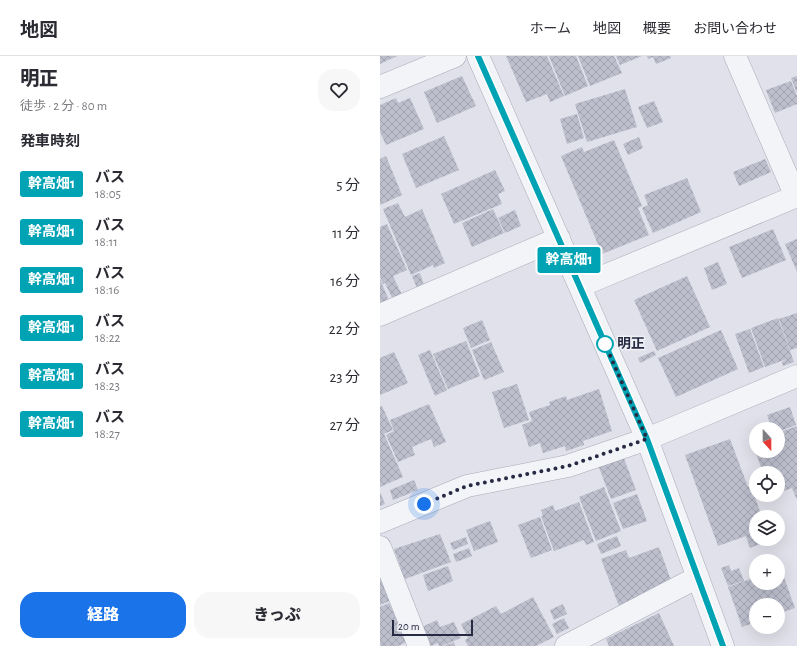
<!DOCTYPE html>
<html lang="ja">
<head>
<meta charset="utf-8">
<style>
	:root { --surface:#fff; --page:#f7f7f7; --text:#2b2b33; --muted:#7c7c81; --line:#e1e1e2; --accent:#1a73e8 }
	body { margin:0; font-family:"Alegreya Sans","Noto Sans JP",sans-serif; background:var(--page); color:var(--text); height:100vh; display:flex; flex-direction:column; font-size:15px; white-space:nowrap }
	* { box-sizing:border-box; margin:0 }
	p { font-size:13px; color:var(--muted) }
	.icon { flex:none; width:22px; height:22px; fill:none; stroke:currentColor; stroke-width:2; stroke-linecap:round; stroke-linejoin:round }
	.map { position:relative; flex:1; overflow:hidden }
	.side { display:flex; flex-direction:column; background:var(--surface); width:380px }
	.side>* { flex:none }
	.badge { padding:0 8px; border-radius:3px; font-size:14px; line-height:26px }
	.needle { width:26px; rotate:159deg }
	.fabs { position:absolute; left:369px; top:366px; display:grid; gap:8px }
	.fabs a { display:grid; place-items:center; width:36px; height:36px; border-radius:50%; background:var(--surface); box-shadow:0 4px 16px #0002; font-size:20px }
	.scale { position:absolute; left:12px; bottom:10px; width:81px; box-sizing:border-box; padding-left:4px; border:2px solid #272a43; border-top:0; font-size:11px; line-height:14px; white-space:nowrap; color:#272a43; -webkit-text-stroke:3px #f0f1f7; paint-order:stroke }
	.you { position:absolute; width:20px; height:20px; margin:-10px; border:3px solid #fff; border-radius:50%; background:#1a73e8; box-shadow:0 0 0 6px #1a73e833 }
	.map>.badge { position:absolute; translate:-50% -50%; box-shadow:0 0 0 2px #fff }
	h2 { padding:0 20px; font-size:15px; line-height:36px }
	.round { display:grid; place-items:center; flex:none; width:42px; height:42px; border-radius:16px; background:var(--page) }
	.overview { display:flex; align-items:center; justify-content:space-between; height:68px; padding:0 20px }
	h1 { font-size:19px; font-weight:800; line-height:30px }
	.action { display:flex; gap:8px; margin-top:auto; padding:8px 20px }
	.action a { flex:1; height:46px; border-radius:16px; background:var(--accent); color:#fff; font-size:16px; font-weight:800; line-height:46px; text-align:center }
	.action a+a { background:var(--page); color:var(--text) }
	ul { padding:0; list-style:none }
	li { display:flex; align-items:center; gap:12px; height:48px; padding:0 20px }
	li div { flex:1 }
	li b { display:block; font-size:15px }
	li em { font-style:normal }
	li .badge { min-width:44px; font-weight:700; text-align:center }
	header { display:flex; align-items:center; gap:24px; box-sizing:border-box; height:56px; padding:0 20px; background:var(--surface); border-bottom:1px solid var(--line) }
	header strong { font-size:19px }
	nav { display:flex; gap:22px; margin-inline-start:auto; font-size:14px }
	main { display:flex; flex:1; min-height:0 }
	.map>svg:first-child { display:block }
</style>
</head>
<body>
<header>
<strong>地図</strong>
<nav><a>ホーム</a><a>地図</a><a>概要</a><a>お問い合わせ</a></nav>
</header>
<main>
<section class="side">
<div class="overview"><div><h1>明正</h1><p>徒歩 · 2 分 · 80 m</p></div><a class="round"><svg class="icon" aria-label="heart" viewBox="0 0 24 24"><path d="M12 20l-8-8c-3-5 5-10 8-4 3-6 11-1 8 4z"/></svg></a></div>
<h2>発車時刻</h2>
<ul>
<li><span class="badge" style="background:#00a3b4;color:#fff">幹高畑1</span><div><b>バス</b><p>18:05</p></div><em>5 分</em></li>
<li><span class="badge" style="background:#00a3b4;color:#fff">幹高畑1</span><div><b>バス</b><p>18:11</p></div><em>11 分</em></li>
<li><span class="badge" style="background:#00a3b4;color:#fff">幹高畑1</span><div><b>バス</b><p>18:16</p></div><em>16 分</em></li>
<li><span class="badge" style="background:#00a3b4;color:#fff">幹高畑1</span><div><b>バス</b><p>18:22</p></div><em>22 分</em></li>
<li><span class="badge" style="background:#00a3b4;color:#fff">幹高畑1</span><div><b>バス</b><p>18:23</p></div><em>23 分</em></li>
<li><span class="badge" style="background:#00a3b4;color:#fff">幹高畑1</span><div><b>バス</b><p>18:27</p></div><em>27 分</em></li>
</ul>
<div class="action"><a>経路</a><a>きっぷ</a></div>
</section>
<div class="map">
<svg width="417" height="590" viewBox="0 0 417 590">
	<defs>
		<pattern id="building-cross-hatch" width="8" height="8" patternUnits="userSpaceOnUse"><rect width="8" height="8" fill="#bdbfcd"/><path d="M0 0l8 8M0 8l8-8" fill="none" stroke="#a2a4b1"/></pattern>
	</defs>
	<rect width="100%" height="100%" fill="#e0e1ea"/>
	<path fill="url(#building-cross-hatch)" d="M0 0H17L0 8Z
		M126 0H167L184 40 170 46 167 38 146 46Z
		M169 0H196L208 30 185 40Z
		M198 0H234L242 17 210 30Z
		M236 0H262L240 9Z
		M267 0H290L291 2 276 8 273 1 268 3Z
		M82 20 96 50 57 67 44 36Z
		M417 20V37L411 22Z
		M411 25 417 40V48L395 57 386 34Z
		M245 33 257 71 207 86 195 48Z
		M16 42 18 47 30 42 44 73 6 89 0 76V49Z
		M274 45 283 66 267 72 258 51Z
		M197 58 204 82 187 88 180 63Z
		M64 80 79 114 36 132 22 98Z
		M259 81 263 92 248 99 243 88Z
		M234 84 262 150 258 152 269 179 222 198 181 100 202 91 204 96Z
		M6 100 22 139 0 149V103Z
		M385 103 391 116 359 130 353 116Z
		M115 114 125 135 118 138 122 148 74 168 61 138Z
		M307 122 321 156 273 177 262 152 268 149 264 139Z
		M18 147 25 161 42 153 65 207 54 212 53 209 31 219 3 153Z
		M113 153 124 177 92 191 82 167Z
		M135 154 141 170 125 177 118 162Z
		M7 168 27 214 13 220 23 241 14 246 5 227 3 228 0 221V171Z
		M393 173 406 204 362 222 349 191Z
		M417 183V216L405 188Z
		M338 206 347 228 332 234 324 212Z
		M40 217 44 229 37 232 32 220Z
		M307 220 330 271 277 295 254 244Z
		M0 223 10 247 0 251Z
		M417 257V292L410 294 399 263Z
		M398 262 414 306 403 310 402 306 407 303 385 311 371 272Z
		M102 264 110 284 91 292 83 272Z
		M370 273 384 311 369 317 355 278Z
		M341 274 358 313 296 341 278 302Z
		M86 285 100 320 68 333 53 298Z
		M111 286 124 316 104 324 92 294Z
		M50 294 67 334 55 340 38 299Z
		M274 295 276 299 260 307 258 302Z
		M14 296 28 327 0 339V302Z
		M137 328 149 364 124 372 112 336Z
		M219 333 232 375 203 385 204 389 186 395 185 390 163 397 160 387 149 391 142 369 152 365 149 356 170 349 169 346 186 340 187 344Z
		M49 348 66 386 54 391 51 383 32 391 35 399 18 406 6 379 14 375 10 364Z
		M2 350 13 374 4 378 23 421 0 431V351Z
		M410 351 416 369 398 376V373H392L387 359Z
		M417 370V444L412 432 398 437V417H383L372 386 376 385V395H398V377Z
		M350 383 368 431 371 430 382 461H376V483H392L370 492 366 480 338 490 305 399Z
		M243 400 256 434 231 443 218 409Z
		M34 424 38 434 13 444 10 434Z
		M224 431 241 475 216 485 199 441Z
		M0 436 5 448 0 450Z
		M257 438 267 465 243 473 233 447Z
		M199 446 214 486 206 489 204 484 174 495 161 460H163L161 454 173 449 175 455Z
		M160 461 172 494 151 502 138 469Z
		M110 465 118 486 94 495 86 474Z
		M60 478 71 506 25 523V521L21 522 18 513 21 512 14 493Z
		M237 480 241 490 221 498 217 488Z
		M86 481 88 488 73 494 70 487Z
		M279 491 293 530 239 550 221 503 246 494 249 502Z
		M89 492 92 500 76 506 73 498Z
		M349 509 351 515 359 512 364 525 348 530 341 512Z
		M68 510 73 525 48 535 43 519Z
		M402 516 415 552 398 558V549H376V566L362 571 348 531 376 521V527H398V518Z
		M0 517 12 544 0 549Z
		M153 541 174 581 156 590H88L85 584 88 582 81 568 116 550 121 558Z
		M9 547 27 586 18 590H0V551Z
		M183 548 187 558 174 564 170 554Z
		M279 557 294 590H229L226 583Z
		M184 562 189 572 177 578 172 568Z
		M57 564 60 571 74 566 81 582 62 590H59L58 587 51 590 42 571Z
		M74 586 75 590H64Z"/>
	<g fill="none" stroke-linecap="round" stroke-linejoin="round">
		<g stroke="#a8aab8" stroke-width="23">
			<path id="minor" d="M98 0 267 383 343 590
				M355 0 416 141
				M0 31 75 0
				M200 230 417 140
				M0 259 179 182
				M0 466 87 430 188 410 267 383 417 320
				M0 491 39 590
				M186 590 318 521"/>
		</g>
		<use href="#minor" stroke="#f3f4f8" stroke-width="22"/>
	</g>
	<g fill="none" stroke-linecap="round" stroke-linejoin="round">
		<g stroke="#fff" stroke-width="9">
			<path id="line" d="M98 0 267 383 343 590"/>
		</g>
		<use href="#line" stroke="#00a3b4" stroke-width="6"/>
		<path stroke="#272a43" stroke-width="4" stroke-dasharray="0 7.2" d="M44 448 87 430 188 410 267 383 224 286 225 288"/>
	</g>
	<circle fill="#fff" stroke="#00a3b4" stroke-width="2" cx="225" cy="288" r="8"/>
	<g text-anchor="middle" dominant-baseline="central" stroke-width="3" stroke-linejoin="round" paint-order="stroke">
		<g font-size="14" font-weight="bold" fill="#272a43" stroke="#f0f1f7" text-anchor="start">
			<text x="237" y="288">明正</text>
		</g>
	</g>
</svg>
<div class="fabs">
<a><svg class="needle" viewBox="-14 -14 28 28"><path d="M0-13l5 13h-10z" fill="#e53935"/><path d="M0 13l5-13h-10z" fill="#7c7c81"/></svg></a>
<a><svg class="icon" aria-label="locate" viewBox="0 0 24 24"><circle cx="12" cy="12" r="6"/><path d="M12 2v4M12 18v4M2 12h4M18 12h4"/></svg></a>
<a><svg class="icon" aria-label="layers" viewBox="0 0 24 24"><path d="M12 4l9 5-9 5-9-5zM3 14l9 5 9-5"/></svg></a>
<a>+</a>
<a>−</a>
</div>
<div class="scale">20 m</div>
<div class="you" style="left:44px;top:448px"></div>
<b class="badge" style="left:189px;top:204px;background:#00a3b4;color:#fff">幹高畑1</b>
</div>
</main>
</body>
</html>
